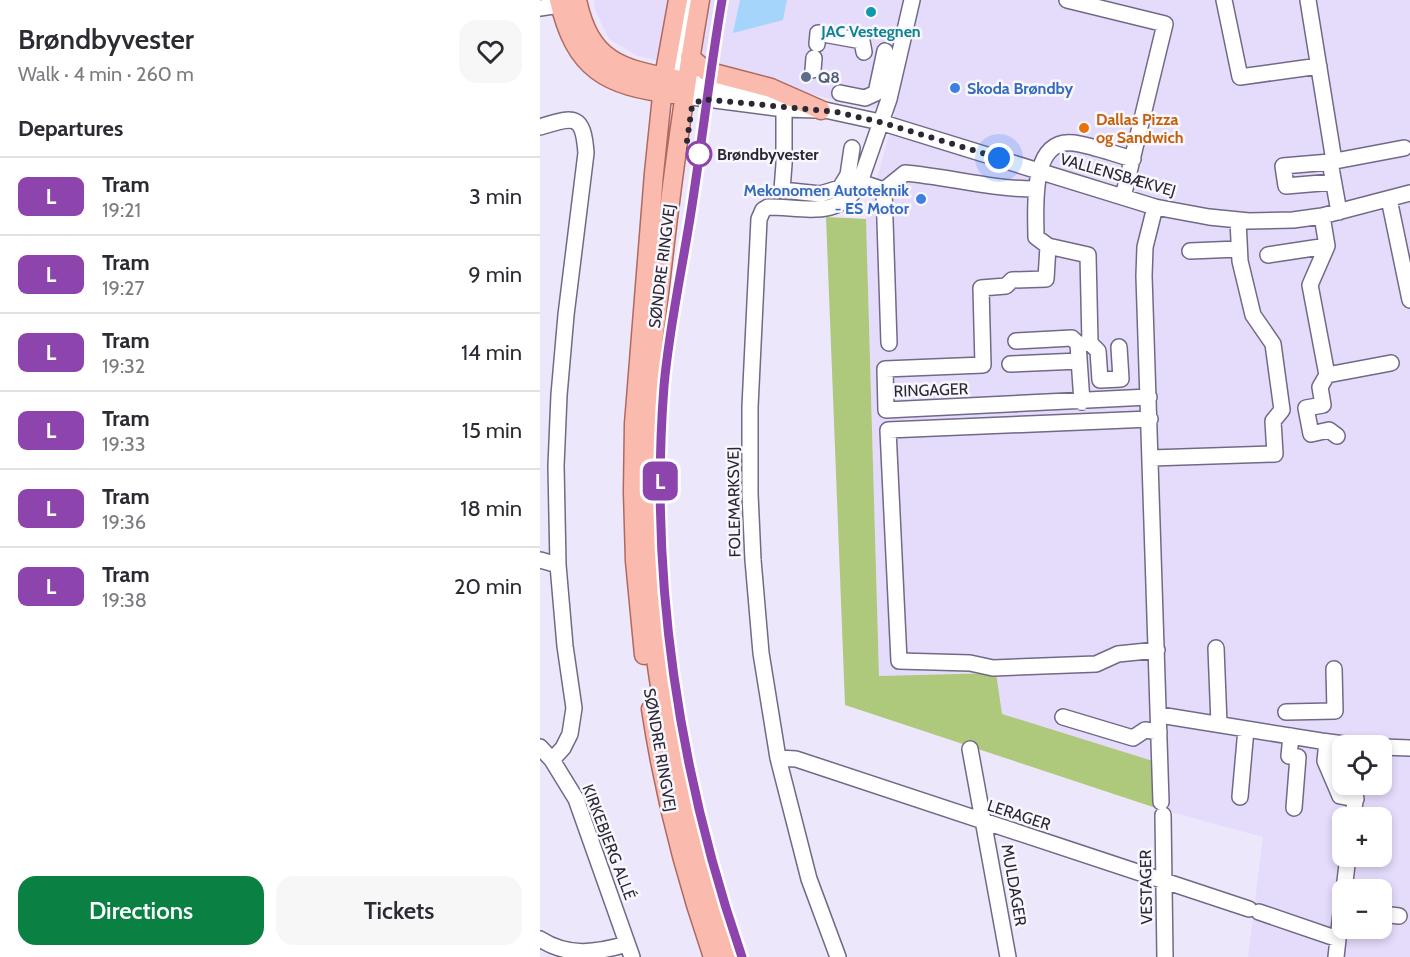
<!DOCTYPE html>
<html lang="en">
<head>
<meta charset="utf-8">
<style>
	:root { --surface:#fff; --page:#f7f7f7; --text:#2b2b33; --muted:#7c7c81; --line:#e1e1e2; --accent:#0b8043 }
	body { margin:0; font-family:Cabin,sans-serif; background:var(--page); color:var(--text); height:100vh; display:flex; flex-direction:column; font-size:22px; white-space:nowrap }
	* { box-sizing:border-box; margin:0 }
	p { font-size:20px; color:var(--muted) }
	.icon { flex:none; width:33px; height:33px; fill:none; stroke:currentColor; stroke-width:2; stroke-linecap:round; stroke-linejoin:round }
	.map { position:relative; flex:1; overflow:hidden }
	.side { display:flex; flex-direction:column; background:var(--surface); width:540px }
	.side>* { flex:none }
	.badge { padding:0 12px; border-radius:9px; font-size:21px; line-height:39px }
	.buttons { position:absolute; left:792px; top:735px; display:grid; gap:12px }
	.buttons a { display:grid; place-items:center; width:60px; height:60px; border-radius:12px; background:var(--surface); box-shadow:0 3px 9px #0003; font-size:30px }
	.you { position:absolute; width:30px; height:30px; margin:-15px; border:4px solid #fff; border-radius:50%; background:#1a73e8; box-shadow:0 0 0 9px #1a73e833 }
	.map>.badge { position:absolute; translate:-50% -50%; box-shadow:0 0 0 3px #fff }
	h2 { padding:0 18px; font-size:22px; line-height:54px }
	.round { display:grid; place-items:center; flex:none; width:63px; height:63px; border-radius:18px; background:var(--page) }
	.head { display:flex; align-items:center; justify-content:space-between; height:102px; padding:0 18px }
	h1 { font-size:28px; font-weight:600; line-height:45px }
	.cta { display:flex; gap:12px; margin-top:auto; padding:12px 18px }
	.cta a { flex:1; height:69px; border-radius:18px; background:var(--accent); color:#fff; font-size:24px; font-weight:600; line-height:69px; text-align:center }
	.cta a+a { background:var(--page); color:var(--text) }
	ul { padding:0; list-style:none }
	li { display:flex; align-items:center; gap:18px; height:78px; padding:0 18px; border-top:2px solid var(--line) }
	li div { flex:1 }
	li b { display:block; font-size:22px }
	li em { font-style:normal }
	li .badge { min-width:66px; font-weight:700; text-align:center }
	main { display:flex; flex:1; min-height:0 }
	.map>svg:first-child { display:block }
</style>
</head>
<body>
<main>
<section class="side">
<div class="head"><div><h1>Brøndbyvester</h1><p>Walk · 4 min · 260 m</p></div><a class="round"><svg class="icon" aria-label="heart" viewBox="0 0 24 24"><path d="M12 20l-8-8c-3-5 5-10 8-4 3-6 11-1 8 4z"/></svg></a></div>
<h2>Departures</h2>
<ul>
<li><span class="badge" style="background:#8e44ad;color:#fff">L</span><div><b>Tram</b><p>19:21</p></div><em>3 min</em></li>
<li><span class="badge" style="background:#8e44ad;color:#fff">L</span><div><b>Tram</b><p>19:27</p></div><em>9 min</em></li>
<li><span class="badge" style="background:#8e44ad;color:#fff">L</span><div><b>Tram</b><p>19:32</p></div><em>14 min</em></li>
<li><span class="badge" style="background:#8e44ad;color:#fff">L</span><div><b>Tram</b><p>19:33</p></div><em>15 min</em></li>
<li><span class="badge" style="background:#8e44ad;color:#fff">L</span><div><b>Tram</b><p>19:36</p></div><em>18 min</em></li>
<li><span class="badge" style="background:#8e44ad;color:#fff">L</span><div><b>Tram</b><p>19:38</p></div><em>20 min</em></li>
</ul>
<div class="cta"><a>Directions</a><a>Tickets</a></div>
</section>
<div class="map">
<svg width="870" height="957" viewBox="0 0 870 957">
	<rect width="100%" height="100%" fill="#ede7fb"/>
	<path fill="#e5dcfc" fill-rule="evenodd" d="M54 0H870V957H708L723 837 616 808 613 761 461 714 455 673 339 676 326 219 355 113 98 56 69 39 55 10ZM802 746H842V784H802ZM802 818H842V856H802ZM802 890H842V928H802Z"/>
	<path fill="#aec97c" d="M286 217 326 219 339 676 456 673 462 714 613 761 616 808 305 705Z"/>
	<path fill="#a5d5fa" d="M200 0H247L243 20 193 33Z"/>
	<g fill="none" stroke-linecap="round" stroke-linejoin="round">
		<g stroke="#726986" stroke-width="18">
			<path id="minor" d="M148 0 137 70V79L144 96 244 109 276 110
				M527 0 625 24 583 197
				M684 0 700 77 779 66
				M768 0 794 161
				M0 8 20 5
				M277 44 278 33 322 41 324 52
				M273 70 274 58
				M146 81 247 101
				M300 93 325 98 336 93 345 51
				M271 107 340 122 615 207 669 217 709 221 753 220 782 216 870 193
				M244 109V164L242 190 280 194 300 188 308 175 312 148
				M0 127C33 117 43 112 46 153L26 315 19 395 16 466 18 565 25 646 34 708 30 734 23 748 12 760
				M790 162 743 166 746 186 793 182
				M308 175 320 182 344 190 365 173C409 177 451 189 495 189
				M344 190 349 343
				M849 199 870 300
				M615 207 605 247 604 276 621 802
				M799 212 790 162 864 148
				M782 216 787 246 770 285 787 375 851 363
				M508 246 506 279 472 280 466 286 441 288 443 365 345 369 346 410 609 397
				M650 251 698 249
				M728 255 787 246
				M476 341 532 338 538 344
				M550 343 558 351 560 380 581 379 579 347
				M470 364 539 361
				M787 375 780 387 783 405 766 408 771 434 789 430 797 436
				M542 402 538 344 550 343 548 255 508 246 496 237C496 210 489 137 534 143 554 146 574 154 593 159
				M610 419 348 430 359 661 430 663 453 668 556 664 578 654 617 650
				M611 458 735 454 733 421 742 410 733 344 713 315 700 261 698 220
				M0 560 18 565
				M676 648 679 724
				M746 712 795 711 794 669
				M620 715 781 741 820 746
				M523 717 593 738 605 730 619 732
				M751 736 749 756 758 757 754 808
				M787 742 785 761 800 796 816 799
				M0 747 12 760 36 799 92 957
				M842 747 870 748
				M430 749 468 957
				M238 758 256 759 709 909
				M700 797 706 729
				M623 815 625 957
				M813 818 817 784
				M804 890 808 856
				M719 912 798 939
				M842 914 859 916
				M0 939C28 957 56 953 87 944
				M298 957 269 879 238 758 221 653 213 560 210 494V407L219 219 223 210 228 207C263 207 301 220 320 182L349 99 372 0
				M796 957 802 904"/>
		</g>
		<g stroke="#af6960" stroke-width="21">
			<path id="major" d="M19 0C35 70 66 86 133 94
				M37 0C50 61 80 69 136 79
				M160 0C143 98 130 196 119 294 116 320 112 346 110 372 103 471 103 574 118 673 132 770 156 864 186 957
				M150 57 166 71 231 88 281 110
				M104 655 95 561 93 492 94 424 114 173 124 77 138 0
				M111 709C124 794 145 876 173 957"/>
		</g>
		<use href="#minor" stroke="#fff" stroke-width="15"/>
		<use href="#major" stroke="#fabbae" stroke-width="18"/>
		<path stroke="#8a8595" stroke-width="1.5" d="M182 0C170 70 162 142 151 212 139 288 124 363 121 439 114 616 146 790 202 957"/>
	</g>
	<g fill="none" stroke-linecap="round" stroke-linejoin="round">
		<g stroke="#fff" stroke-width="14">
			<path id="line" d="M182 0C170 70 162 142 151 212 142 270 129 328 124 386 109 579 139 774 202 957"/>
		</g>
		<use href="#line" stroke="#8e44ad" stroke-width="9"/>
		<path stroke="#2b2733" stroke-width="6" stroke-dasharray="0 10.8" d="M159 154 146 148 152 106 162 99 296 112 340 122 459 158"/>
	</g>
	<circle fill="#0f9aa8" stroke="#f9f7fe" stroke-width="2" cx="331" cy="12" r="6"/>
	<circle fill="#5c6f8a" stroke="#f9f7fe" stroke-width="2" cx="266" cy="77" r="6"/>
	<g fill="#3f7fe0" stroke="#f9f7fe" stroke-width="2">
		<circle cx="415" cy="88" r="6"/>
		<circle cx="381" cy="199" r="6"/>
	</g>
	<circle fill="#e8710a" stroke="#f9f7fe" stroke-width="2" cx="544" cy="128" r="6"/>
	<circle fill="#fff" stroke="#8e44ad" stroke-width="3" cx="159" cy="154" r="12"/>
	<g text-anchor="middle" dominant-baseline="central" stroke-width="5" stroke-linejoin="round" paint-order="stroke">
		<g font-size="16" font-weight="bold" fill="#0d838f" stroke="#f9f7fe">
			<text x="331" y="31">JAC Vestegnen</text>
		</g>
		<g font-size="16" font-weight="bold" fill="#4e5e75" stroke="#f9f7fe" text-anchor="start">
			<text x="278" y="77">Q8</text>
		</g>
		<g font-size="16" font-weight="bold" fill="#366cbe" stroke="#f9f7fe" text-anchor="start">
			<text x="427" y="88">Skoda Brøndby</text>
			<text x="369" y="190" text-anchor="end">Mekonomen Autoteknik<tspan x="369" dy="18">- ES Motor</tspan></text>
		</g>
		<g font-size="16" font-weight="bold" fill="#c56008" stroke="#f9f7fe" text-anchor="start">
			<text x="556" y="119">Dallas Pizza<tspan x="556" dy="18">og Sandwich</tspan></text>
		</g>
		<g font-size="16" font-weight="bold" fill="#2b2733" stroke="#f9f7fe" text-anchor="start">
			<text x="177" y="154">Brøndbyvester</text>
		</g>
		<g font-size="16" fill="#2b2733" stroke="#f9f7fe">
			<text transform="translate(578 175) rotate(16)">VALLENSBÆKVEJ</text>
			<text transform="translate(122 266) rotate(-83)">SØNDRE RINGVEJ</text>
			<text transform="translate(391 390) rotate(-2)">RINGAGER</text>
			<text transform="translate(194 502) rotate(-91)">FOLEMARKSVEJ</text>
			<text transform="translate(120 750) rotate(80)">SØNDRE RINGVEJ</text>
			<text transform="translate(479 815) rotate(18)">LERAGER</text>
			<text transform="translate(69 842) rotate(69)">KIRKEBJERG ALLÉ</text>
			<text transform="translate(474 885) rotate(80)">MULDAGER</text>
			<text transform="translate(606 887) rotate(-91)">VESTAGER</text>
		</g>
	</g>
</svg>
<div class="buttons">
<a><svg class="icon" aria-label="locate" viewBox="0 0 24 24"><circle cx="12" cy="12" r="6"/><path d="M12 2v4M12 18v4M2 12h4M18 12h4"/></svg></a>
<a>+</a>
<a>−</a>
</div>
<div class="you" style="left:459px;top:158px"></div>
<b class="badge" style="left:120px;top:481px;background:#8e44ad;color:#fff">L</b>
</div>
</main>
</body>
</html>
